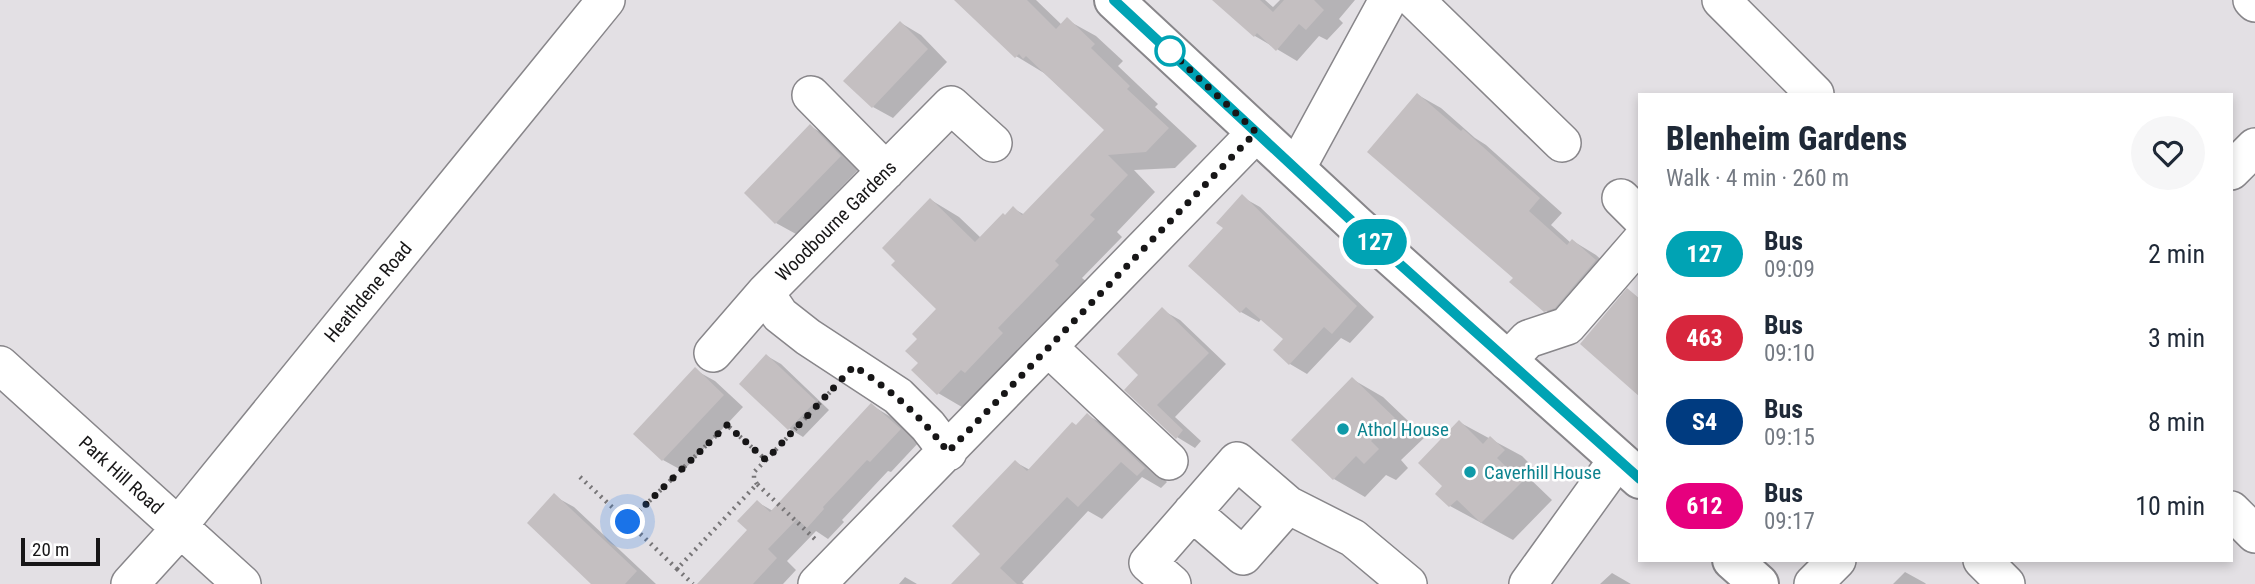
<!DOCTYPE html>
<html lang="en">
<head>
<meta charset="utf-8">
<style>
	:root { --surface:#fff; --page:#f6f6f7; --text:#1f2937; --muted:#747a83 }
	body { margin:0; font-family:"Roboto Condensed",sans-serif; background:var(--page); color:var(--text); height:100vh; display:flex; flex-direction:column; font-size:26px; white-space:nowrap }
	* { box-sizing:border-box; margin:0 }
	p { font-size:23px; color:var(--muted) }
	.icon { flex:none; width:38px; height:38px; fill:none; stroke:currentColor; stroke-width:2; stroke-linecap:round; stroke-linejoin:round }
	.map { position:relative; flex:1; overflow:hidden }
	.details { position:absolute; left:1638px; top:93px; width:595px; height:469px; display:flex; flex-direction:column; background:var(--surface); border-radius:0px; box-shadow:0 4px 10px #0003 }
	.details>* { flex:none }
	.badge { padding:0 14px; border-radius:23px; font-size:24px; line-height:46px }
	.scale { position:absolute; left:21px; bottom:18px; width:79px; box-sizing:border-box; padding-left:7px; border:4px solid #171617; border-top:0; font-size:19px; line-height:24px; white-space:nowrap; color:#171617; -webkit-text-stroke:5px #fff; paint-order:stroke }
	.you { position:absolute; width:35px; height:35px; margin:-18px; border:5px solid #fff; border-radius:50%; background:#1a73e8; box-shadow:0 0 0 10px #1a73e833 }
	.map>.badge { position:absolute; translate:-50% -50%; box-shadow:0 0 0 4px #fff }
	.round { display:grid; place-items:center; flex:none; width:74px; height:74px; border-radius:37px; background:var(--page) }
	.summary { display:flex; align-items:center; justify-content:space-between; height:119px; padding:0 28px }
	h1 { font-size:33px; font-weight:800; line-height:52px }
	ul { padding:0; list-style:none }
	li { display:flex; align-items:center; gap:21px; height:84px; padding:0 28px }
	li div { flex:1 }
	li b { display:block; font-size:26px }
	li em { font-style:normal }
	li .badge { min-width:77px; font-weight:700; text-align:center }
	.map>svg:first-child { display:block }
</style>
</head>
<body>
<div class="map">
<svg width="2255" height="584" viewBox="0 0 2255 584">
	<rect width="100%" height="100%" fill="#e3e0e4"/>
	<path fill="#0003" d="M956 0H1036L1062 25 1067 20 1096 36 1123 61 1118 66 1158 104 1155 107 1197 146 1175 168 1134 170 1155 192 1117 232 1122 237 1082 278 1087 282 967 410 938 393 920 363V339L938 309 931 200 959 217 981 238 1014 209 1025 215 1107 130 1044 73 1016 56Z
		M1215 0H1265L1273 7 1280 0H1355L1339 19 1343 23 1327 40 1319 36 1297 61 1255 36Z
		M901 23 921 35 947 62 893 118 873 107Z
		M1418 95 1441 108 1475 138 1486 145 1562 213 1551 225 1571 243 1573 241 1596 255 1618 275 1568 324 1545 310 1515 277Z
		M810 126 830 138 860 168 796 234 776 223Z
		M1242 197 1260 207 1374 317 1350 343 1341 338 1307 374 1290 364 1285 339 1262 318 1259 322 1241 312 1191 266 1225 228Z
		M1162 310 1180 320 1226 364 1175 417 1201 441 1195 448 1177 437 1127 390 1141 375Z
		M767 356 781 364 829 410 803 437 790 429 741 384Z
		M695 370 715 381 743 407 683 471 663 460Z
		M1352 379 1383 397 1425 437 1401 460 1408 468 1396 480 1386 475 1365 497 1334 479Z
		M871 405 891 417 920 441 891 472 888 471 842 520 844 522 828 539 816 531 787 561 796 570 783 584H711L750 530 757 502 773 511Z
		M1087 415 1110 428 1167 482 1161 488 1142 477 1102 519 1088 511 1022 582 1024 584H953L983 554 1015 462 1030 470Z
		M1459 422 1522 456 1535 469 1527 476 1552 500 1513 540 1450 506 1437 493 1445 486Z
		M554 496 574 507 656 584H594Z
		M1905 572 1925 583 1926 584H1893Z
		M1612 573 1631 584H1600Z
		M905 577 917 584H899Z"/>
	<path fill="#c4bfc1" d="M954 0H1027L1056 29 1067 17 1095 44 1091 48 1130 86 1127 89 1169 128 1146 152 1108 155 1128 175 1090 215 1095 219 1055 261 1059 265 998 328 1003 333 965 373 961 370 937 395 911 370 918 363 905 351 917 339 912 334 936 309 891 265 895 261 882 248 930 198 975 242 1003 213 1005 215 1013 206 1022 215 1104 130 1026 56 1023 59 1019 54 1015 58Z
		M1212 0H1260L1273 12 1284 0H1314L1324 10 1306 30 1299 24 1276 51 1257 33 1254 37Z
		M900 21 928 49 872 108 843 81Z
		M1417 93 1461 131 1463 129 1540 198 1529 211 1567 245 1572 239 1596 260 1555 308 1544 312 1509 282 1513 278 1367 152Z
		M810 124 841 156 775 224 744 193Z
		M1242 194 1357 306 1332 334 1324 327 1289 365 1273 350 1283 339 1246 307 1240 313 1188 266 1223 228 1216 223Z
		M1627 288 1640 299V397L1580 344Z
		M1162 307 1209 353 1157 405 1183 430 1176 439 1124 390 1138 375 1117 354Z
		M766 354 816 401 788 430 739 384Z
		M695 367 724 395 662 461 633 434Z
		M1352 377 1395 418 1371 441 1379 449 1364 464 1356 456 1333 480 1291 440Z
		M871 403 901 429 870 462 867 460 823 507 824 509 807 528 797 519 768 549 777 558 753 584H697L747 530 737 521 757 500 770 512Z
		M1087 413 1145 468 1137 476 1121 462 1078 507 1067 497 1000 568 1017 584H951L980 554 952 526 1015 460 1027 471 1072 422 1076 425Z
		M1459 420 1483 444 1490 436 1505 450 1497 458 1522 482 1481 523 1457 500 1449 507 1435 494 1442 486 1418 463Z
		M554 493 637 571 625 584H591L527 523Z"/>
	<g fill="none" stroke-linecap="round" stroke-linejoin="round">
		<g stroke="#88868a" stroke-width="40">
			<path id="minor" d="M1415 0 1562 143
				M1721 0 1815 94
				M2252 0 2255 3
				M811 95 886 171
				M1296 169 1388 0
				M2231 171 2255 147
				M1621 198 1640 217
				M1048 347 1169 461
				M713 353 765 293
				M1507 361 1528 339 1567 326 1640 242
				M0 365 242 584
				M948 452 928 426 898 396 808 337 780 315 765 293 951 105 993 143
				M2231 510 2255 534
				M1192 512 1243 556 1288 505
				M1982 560 2006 584
				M130 584 169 541 187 515 606 0
				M817 584 1256 133
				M1172 584 1148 563 1237 461 1288 505 1353 538 1408 584
				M1528 584 1618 459
				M1813 584 1837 560"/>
		</g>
		<g stroke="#88868a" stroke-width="42">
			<path id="major" d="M1114 0 1356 225 1640 479
				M1732 560 1759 584"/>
		</g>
		<path stroke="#777577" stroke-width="4.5" stroke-dasharray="2 5" stroke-linecap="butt" d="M766 460 832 390
			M580 477 628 522
			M757 484 754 479V472L766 460 727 425 628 522 677 569 757 484 818 542
			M677 569 693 584"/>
		<use href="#minor" stroke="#fff" stroke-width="37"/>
		<use href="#major" stroke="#fff" stroke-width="38"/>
	</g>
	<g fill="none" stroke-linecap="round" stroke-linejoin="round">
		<g stroke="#fff" stroke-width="16">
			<path id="line" d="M1114 0 1356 225 1640 479"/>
		</g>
		<use href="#line" stroke="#00a3b4" stroke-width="10"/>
		<path stroke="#171617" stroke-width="7" stroke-dasharray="0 12.6" d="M628 522 727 425 766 460 854 366C891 390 921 416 948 452L1256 132 1170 51"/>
	</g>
	<circle fill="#fff" stroke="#00a3b4" stroke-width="3.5" cx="1170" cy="51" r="14"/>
	<g fill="#0f9aa8" stroke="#fff" stroke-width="2.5">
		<circle cx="1343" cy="429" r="7"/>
		<circle cx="1470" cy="472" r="7"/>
	</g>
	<g text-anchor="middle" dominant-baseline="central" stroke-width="5" stroke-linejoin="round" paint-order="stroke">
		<g font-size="19" fill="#171617" stroke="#fff">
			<text transform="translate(836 221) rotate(-45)">Woodbourne Gardens</text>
			<text transform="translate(368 292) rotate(-50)">Heathdene Road</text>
			<text transform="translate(121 475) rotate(42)">Park Hill Road</text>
		</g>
		<g font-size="19" fill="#0d838f" stroke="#fff" text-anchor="start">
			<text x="1357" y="429">Athol House</text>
			<text x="1484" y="472">Caverhill House</text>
		</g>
	</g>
</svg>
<div class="scale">20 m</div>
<div class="you" style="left:628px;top:522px"></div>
<b class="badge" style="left:1375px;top:242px;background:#00a3b4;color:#fff">127</b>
<section class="details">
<div class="summary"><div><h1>Blenheim Gardens</h1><p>Walk · 4 min · 260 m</p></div><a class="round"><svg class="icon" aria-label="heart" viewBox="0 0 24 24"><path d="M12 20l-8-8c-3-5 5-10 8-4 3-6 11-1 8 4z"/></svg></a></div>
<ul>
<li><span class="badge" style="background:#00a3b4;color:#fff">127</span><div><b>Bus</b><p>09:09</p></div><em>2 min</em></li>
<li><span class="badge" style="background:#d7263d;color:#fff">463</span><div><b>Bus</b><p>09:10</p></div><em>3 min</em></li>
<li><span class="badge" style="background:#003b80;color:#fff">S4</span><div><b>Bus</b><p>09:15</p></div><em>8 min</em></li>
<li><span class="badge" style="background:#e6007e;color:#fff">612</span><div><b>Bus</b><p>09:17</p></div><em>10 min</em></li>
</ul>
</section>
</div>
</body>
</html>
